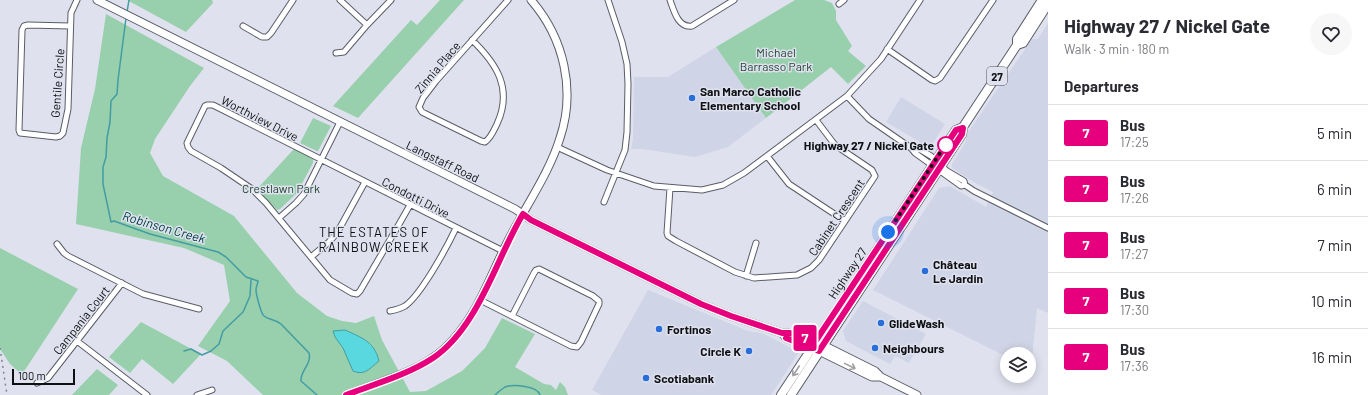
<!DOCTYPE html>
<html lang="en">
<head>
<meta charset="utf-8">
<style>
	:root { --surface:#fff; --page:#f7f7f7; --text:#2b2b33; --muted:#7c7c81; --line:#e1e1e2 }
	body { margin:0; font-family:Barlow,sans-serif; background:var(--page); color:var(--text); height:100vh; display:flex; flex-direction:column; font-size:15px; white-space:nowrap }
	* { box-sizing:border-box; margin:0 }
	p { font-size:13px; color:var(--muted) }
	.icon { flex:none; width:22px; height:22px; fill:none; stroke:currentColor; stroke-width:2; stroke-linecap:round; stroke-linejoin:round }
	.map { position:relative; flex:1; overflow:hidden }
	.drawer { display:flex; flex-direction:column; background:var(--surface); width:320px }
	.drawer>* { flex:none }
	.badge { padding:0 8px; border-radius:3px; font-size:14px; line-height:26px }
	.controls { position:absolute; left:1000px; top:347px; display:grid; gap:8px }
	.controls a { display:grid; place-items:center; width:36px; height:36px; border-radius:50%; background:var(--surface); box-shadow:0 2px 10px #0003; font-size:20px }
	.scale { position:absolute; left:12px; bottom:10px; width:63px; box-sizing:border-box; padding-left:4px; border:2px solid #0f1014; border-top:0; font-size:11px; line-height:14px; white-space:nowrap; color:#0f1014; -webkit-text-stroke:3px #dfe2ee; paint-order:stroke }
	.you { position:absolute; width:20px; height:20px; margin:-10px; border:3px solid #fff; border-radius:50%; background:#1a73e8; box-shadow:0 0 0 6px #1a73e833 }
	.map>.badge { position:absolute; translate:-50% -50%; box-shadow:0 0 0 2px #fff }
	h2 { padding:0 16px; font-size:15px; line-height:36px }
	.round { display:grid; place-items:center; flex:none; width:42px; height:42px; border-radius:21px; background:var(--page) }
	.overview { display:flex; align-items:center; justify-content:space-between; height:68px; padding:0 16px }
	h1 { font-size:19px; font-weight:700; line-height:30px }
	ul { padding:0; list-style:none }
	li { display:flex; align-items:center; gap:12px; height:56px; padding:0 16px; border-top:1px solid var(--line) }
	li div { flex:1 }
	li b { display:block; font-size:15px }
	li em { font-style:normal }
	li .badge { min-width:44px; font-weight:700; text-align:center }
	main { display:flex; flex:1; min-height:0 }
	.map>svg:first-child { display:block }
</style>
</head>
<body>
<main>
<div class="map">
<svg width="1048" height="395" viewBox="0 0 1048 395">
	<rect width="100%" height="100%" fill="#dfe2ee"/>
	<path fill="#cfd4e6" d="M1048 23V313L1037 308 1031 369 1029 368V354H1007V357L873 290 939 188 950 186 986 207 993 192 977 184 952 168V164L965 143 967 134 990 100 1032 39H1038Z
		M716 47 766 118 728 147 695 157 643 149H631L633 140 634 77H668Z
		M901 97 945 124 930 148 886 122Z
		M648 290 748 331 762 333 799 352 771 395H601L592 390Z
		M863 301 926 334 909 363 895 356 890 364 846 341 843 331Z"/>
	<path fill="#98cfad" d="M127 0H212L213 3 186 32Z
		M440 0H464L358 118 333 106 411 20 417 25Z
		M795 0H824L832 3 836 11V20L852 46 848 51 866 66 848 84 831 67 766 118 716 47Z
		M106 14 204 68 190 86 155 139 150 153 163 176 234 216 297 293 327 316 342 321 356 323 374 316 382 340 410 392 426 391 462 371 485 348 502 318 535 334 515 367 544 384 551 385 556 390 560 382 565 387 568 395H263L227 361 198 346 230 301 224 265 184 248 76 224 81 148 95 89Z
		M313 118 331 126 318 151H317L300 143Z
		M294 149 313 159V163L297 193 280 209 277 210 257 189Z
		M0 248 78 289 23 373H20L10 364 0 349Z
		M141 322 201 354 173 384 142 359 130 373 109 357Z
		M97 369 118 385 109 395H72Z"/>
	<path fill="#59d9df" stroke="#439da2" d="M345 330C362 338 374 341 379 361 370 368 365 376 353 371L343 348 335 337 333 331Z"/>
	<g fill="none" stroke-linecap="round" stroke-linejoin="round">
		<path stroke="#439da2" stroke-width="1.5" d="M127 12 129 0
			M126 18 118 80 117 94 111 101 110 122 107 138 106 157 103 167V184L111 222 114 221 150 234 218 252 226 257 246 277 258 281C258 284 256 286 256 290 256 294 261 314 264 316 269 320 275 319 281 324L309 353C312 364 300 371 301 381L317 395
			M184 351 191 349 202 355 211 351 219 344 223 331 243 312 250 296 251 280
			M495 395C498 392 502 389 505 387 513 384 538 386 540 395"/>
		<g stroke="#5a5d67" stroke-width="7">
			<path id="street" d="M340 0 367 25
				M670 0C674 11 678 28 692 26L734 0
				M839 4 844 0
				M70 26 28 25 24 26 22 30 19 130 20 133 56 137 60 136 63 133 68 109 71 13 77 0
				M243 26 262 37H267L271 33 293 0
				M472 40C497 64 513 89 497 124 494 130 491 138 485 142L481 141 428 115 422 112 419 107 423 98 436 81 508 0
				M887 49 932 80 935 81 940 78 993 0
				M336 53 344 52 367 25 391 0
				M847 96 869 119 911 148 915 153 961 186 965 185
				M557 147 607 170 654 186 702 190 723 185 744 173 847 96 881 59 920 0
				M911 148 921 150 931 156 947 171 964 181 965 185 974 191 1048 228
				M767 156 789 184 845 221
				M670 188 667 233 668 236 676 241 735 272 754 278 797 275 811 268 819 260 875 176 872 170 835 145 816 120
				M604 202 625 150 627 132 628 84 627 64 622 42 608 0
				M410 205 398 226 360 291 357 294 352 293 330 280 266 203 252 189 221 168 191 151 188 147 187 143 205 106 207 105H213L503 251
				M279 218 296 203 304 194 340 122
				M57 244 64 253 68 256 143 294 199 309
				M311 257 329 242 337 233 365 182
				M746 276 756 243
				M480 300 571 346 577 347 581 342 599 304V301L593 296 539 269 536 270 534 273 512 316
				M390 311C395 310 400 309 405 306 421 295 447 247 456 228
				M77 341 147 395
				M37 383 48 378 122 283
				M197 395 212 390"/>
		</g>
		<g stroke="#5a5d67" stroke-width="9">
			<path id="secondary" d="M97 0 515 209 531 220 701 304 731 316 782 333H789L823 345 875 371 881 377 917 395
				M782 333 786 338 819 351 872 377H881
				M346 395C378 382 417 373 444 349 476 320 489 278 508 241 525 207 549 174 560 138 576 90 564 38 531 0"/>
		</g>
		<g stroke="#5a5d67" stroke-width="10">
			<path id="primary" d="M1017 45 1023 43 1048 4
				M781 395 956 130 963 127
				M791 395 962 134 963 127 1017 45V39L1042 0"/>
		</g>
		<use href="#street" stroke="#fff" stroke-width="5"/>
		<use href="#secondary" stroke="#fff" stroke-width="7"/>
		<use href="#primary" stroke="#fff" stroke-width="8"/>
		<path stroke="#81838c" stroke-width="1.5" stroke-dasharray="2 4" stroke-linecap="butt" d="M0 348 7 395"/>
	</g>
	<defs><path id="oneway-shaft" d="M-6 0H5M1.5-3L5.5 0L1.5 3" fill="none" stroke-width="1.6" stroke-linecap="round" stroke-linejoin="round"/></defs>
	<g stroke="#9f9fa1">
		<use href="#oneway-shaft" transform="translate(850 366) rotate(26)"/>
		<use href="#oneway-shaft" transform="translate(796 371) rotate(123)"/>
	</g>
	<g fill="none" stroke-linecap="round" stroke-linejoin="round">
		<g stroke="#fff" stroke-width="9">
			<path id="line" d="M346 395C375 384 407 375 433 358 478 328 496 259 523 214L531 220 701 304 731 316 782 333H790L815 342 956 130 963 128 962 134 819 351 786 338"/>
		</g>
		<use href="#line" stroke="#e6007e" stroke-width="6"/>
		<path stroke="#0f1014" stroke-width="4" stroke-dasharray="0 7.2" d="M888 232 948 141 946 145"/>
	</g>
	<g fill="#286edb" stroke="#dfe2ee" stroke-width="1.5">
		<circle cx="692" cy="98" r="4"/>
		<circle cx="925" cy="271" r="4"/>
		<circle cx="881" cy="323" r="4"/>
		<circle cx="659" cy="329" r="4"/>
		<circle cx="875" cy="348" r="4"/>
		<circle cx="749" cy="351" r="4"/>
		<circle cx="646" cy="378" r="4"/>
	</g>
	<circle fill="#fff" stroke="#e6007e" stroke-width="2" cx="946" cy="145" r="8"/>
	<g text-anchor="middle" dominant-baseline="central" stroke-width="3" stroke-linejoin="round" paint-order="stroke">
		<rect fill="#dfe2ee" stroke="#4d4f55" stroke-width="1" x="987" y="67" width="20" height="18" rx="3"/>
		<g font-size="11" font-weight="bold" fill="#0f1014">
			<text x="997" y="76">27</text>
		</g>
		<g font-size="12" fill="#193f2a" stroke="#dfe2ee">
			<text x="776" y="52">Michael<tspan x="776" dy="14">Barrasso Park</tspan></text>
			<text x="281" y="188">Crestlawn Park</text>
		</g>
		<g font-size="12" fill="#0f1014" stroke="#dfe2ee">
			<text transform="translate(437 67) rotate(-50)">Zinnia Place</text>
			<text transform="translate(57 83) rotate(-86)">Gentile Circle</text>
			<text transform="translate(260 118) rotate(27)">Worthview Drive</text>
			<text transform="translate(443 161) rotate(26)">Langstaff Road</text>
			<text transform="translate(416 197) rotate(27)">Condotti Drive</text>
			<text transform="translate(836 217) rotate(-56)">Cabinet Crescent</text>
			<text transform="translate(847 273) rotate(-56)">Highway 27</text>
			<text transform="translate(81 320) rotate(-52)">Campania Court</text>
		</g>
		<g font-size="12" font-weight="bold" fill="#0f1014" stroke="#dfe2ee" text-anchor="start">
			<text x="700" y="91">San Marco Catholic<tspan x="700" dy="14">Elementary School</tspan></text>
			<text x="933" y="264">Château<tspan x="933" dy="14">Le Jardin</tspan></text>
			<text x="889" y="323">GlideWash</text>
			<text x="667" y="329">Fortinos</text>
			<text x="883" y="348">Neighbours</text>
			<text x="741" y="351" text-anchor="end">Circle K</text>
			<text x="654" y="378">Scotiabank</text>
		</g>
		<g font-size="12" font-weight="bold" fill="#0f1014" stroke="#dfe2ee" text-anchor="end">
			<text x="934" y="145">Highway 27 / Nickel Gate</text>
		</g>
		<g font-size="13" font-style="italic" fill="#014043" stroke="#dfe2ee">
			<text transform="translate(164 227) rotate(16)">Robinson Creek</text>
		</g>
		<g font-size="13" letter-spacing="1" fill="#0f1014" stroke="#dfe2ee">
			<text x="374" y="232">THE ESTATES OF<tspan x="374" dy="15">RAINBOW CREEK</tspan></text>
		</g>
	</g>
</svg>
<div class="controls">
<a><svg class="icon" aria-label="layers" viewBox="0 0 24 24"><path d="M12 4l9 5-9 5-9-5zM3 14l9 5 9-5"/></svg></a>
</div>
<div class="scale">100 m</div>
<div class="you" style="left:888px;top:232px"></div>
<b class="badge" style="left:805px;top:338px;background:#e6007e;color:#fff">7</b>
</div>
<section class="drawer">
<div class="overview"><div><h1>Highway 27 / Nickel Gate</h1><p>Walk · 3 min · 180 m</p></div><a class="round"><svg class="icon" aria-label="heart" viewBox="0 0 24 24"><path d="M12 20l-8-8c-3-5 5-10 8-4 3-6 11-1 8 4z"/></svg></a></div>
<h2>Departures</h2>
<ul>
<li><span class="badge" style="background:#e6007e;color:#fff">7</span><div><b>Bus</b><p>17:25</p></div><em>5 min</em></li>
<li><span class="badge" style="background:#e6007e;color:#fff">7</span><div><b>Bus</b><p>17:26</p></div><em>6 min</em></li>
<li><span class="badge" style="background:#e6007e;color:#fff">7</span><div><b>Bus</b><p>17:27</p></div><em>7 min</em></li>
<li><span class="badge" style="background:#e6007e;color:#fff">7</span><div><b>Bus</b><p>17:30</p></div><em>10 min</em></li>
<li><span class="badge" style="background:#e6007e;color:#fff">7</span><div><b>Bus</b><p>17:36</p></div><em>16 min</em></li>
</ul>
</section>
</main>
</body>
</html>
